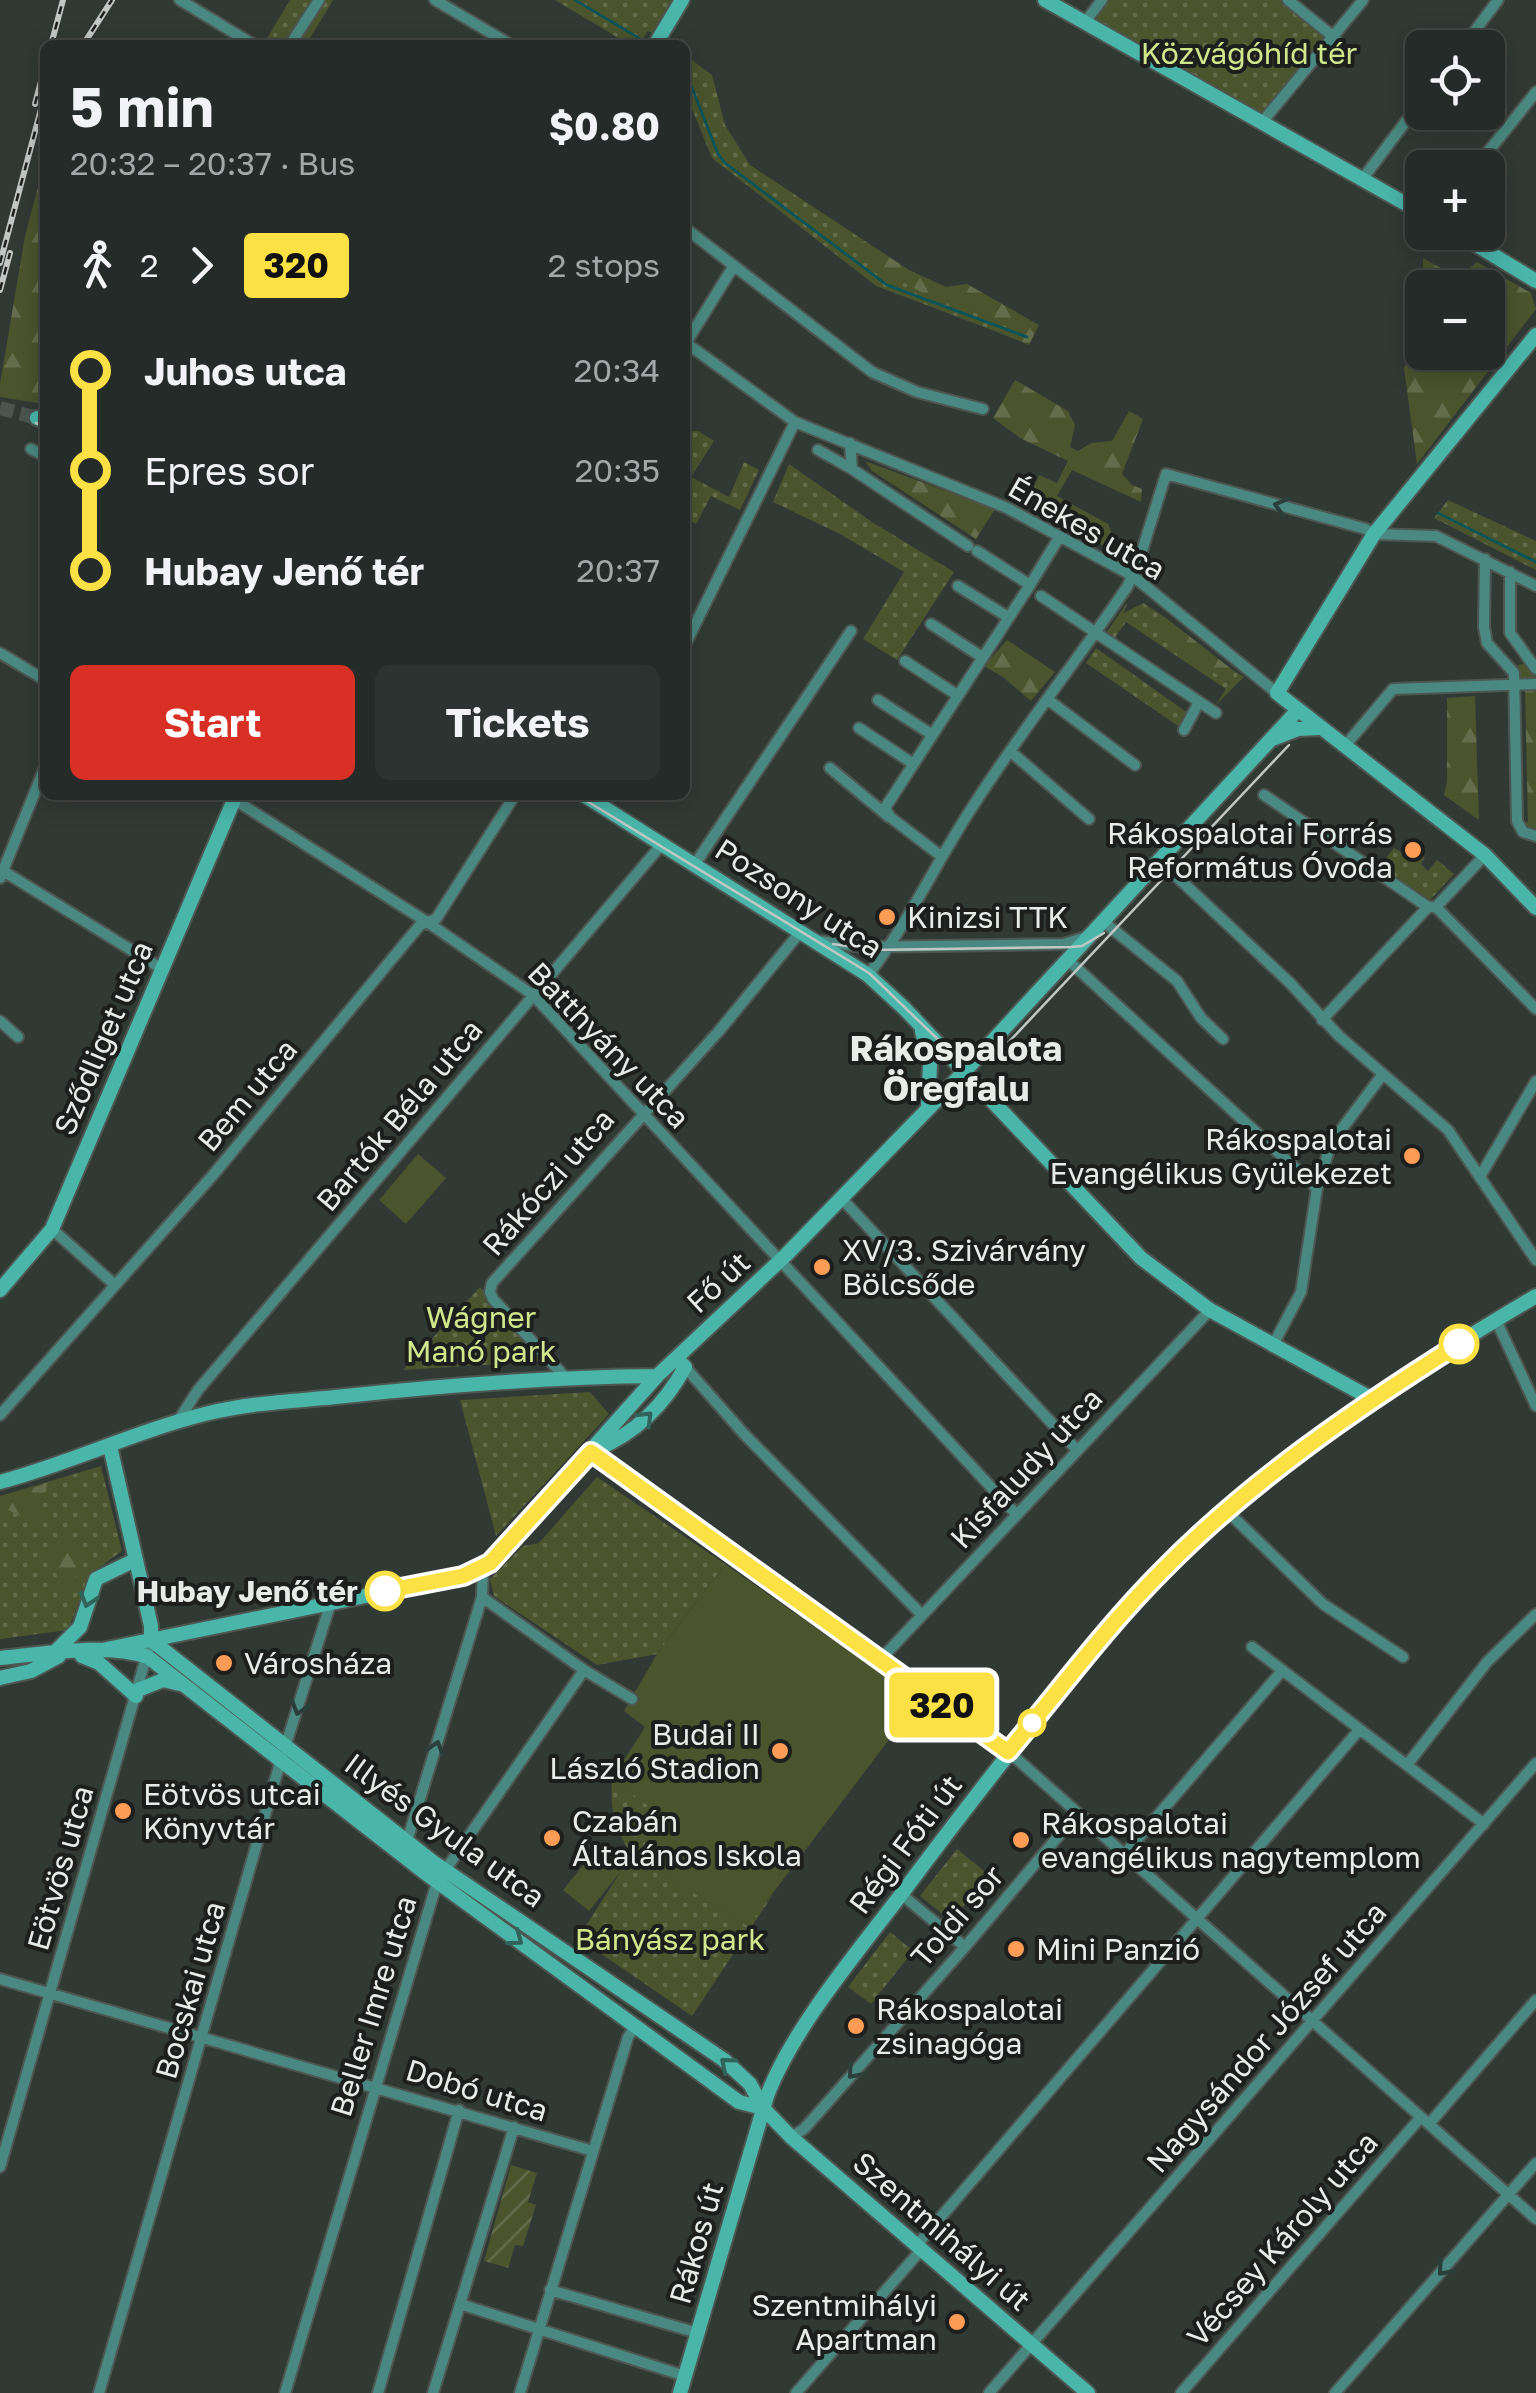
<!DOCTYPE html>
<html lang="en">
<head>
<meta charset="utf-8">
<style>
	:root { --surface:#252b28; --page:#2d3330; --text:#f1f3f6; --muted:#a3a7a8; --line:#424745; --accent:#d93025 }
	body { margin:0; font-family:"Golos Text",sans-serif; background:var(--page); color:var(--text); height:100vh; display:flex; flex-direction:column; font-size:38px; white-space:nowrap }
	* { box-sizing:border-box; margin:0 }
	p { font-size:32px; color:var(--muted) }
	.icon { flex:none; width:55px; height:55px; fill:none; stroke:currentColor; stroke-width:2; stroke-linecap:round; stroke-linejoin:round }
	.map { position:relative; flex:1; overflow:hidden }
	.panel { position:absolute; left:40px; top:40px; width:650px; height:760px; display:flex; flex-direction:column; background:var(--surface); border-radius:15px; box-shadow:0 5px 25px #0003,0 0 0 2px var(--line) }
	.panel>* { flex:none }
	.badge { padding:0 20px; border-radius:8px; font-size:35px; line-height:65px }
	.controls { position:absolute; left:1405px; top:30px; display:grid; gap:20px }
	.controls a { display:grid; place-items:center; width:100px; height:100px; border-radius:15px; background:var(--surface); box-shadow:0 5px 25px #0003,0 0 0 2px var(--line); font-size:50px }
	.map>.badge { position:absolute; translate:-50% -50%; box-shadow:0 0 0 5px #fff }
	.legs { display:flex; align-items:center; gap:15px; height:110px; padding:0 30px; font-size:32px }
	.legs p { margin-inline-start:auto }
	.head { display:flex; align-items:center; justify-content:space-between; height:170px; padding:0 30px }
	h1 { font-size:55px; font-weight:700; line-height:75px }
	.cta { display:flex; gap:20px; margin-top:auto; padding:20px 30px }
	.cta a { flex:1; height:115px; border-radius:15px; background:var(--accent); color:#fff; font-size:40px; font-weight:700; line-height:115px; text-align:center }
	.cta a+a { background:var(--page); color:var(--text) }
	ul { padding:0 30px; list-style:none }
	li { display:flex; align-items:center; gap:35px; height:100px; font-size:38px }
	li i { display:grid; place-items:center; width:15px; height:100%; margin:0 12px; background:currentColor }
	li i::after { content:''; width:25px; height:25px; margin:-12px; border:8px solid; border-radius:50%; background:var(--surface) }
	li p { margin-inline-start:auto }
	li:first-child i { background:linear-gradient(#0000 50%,currentColor 0) }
	li:last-child i { background:linear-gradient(currentColor 50%,#0000 0) }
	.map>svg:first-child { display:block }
</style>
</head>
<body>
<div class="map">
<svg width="1536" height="2393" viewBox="0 0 1536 2393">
	<defs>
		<pattern id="grass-dots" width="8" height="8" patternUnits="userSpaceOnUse" patternTransform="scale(2.5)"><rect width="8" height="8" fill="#4a542d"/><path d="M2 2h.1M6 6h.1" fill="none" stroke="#646d4b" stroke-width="1.8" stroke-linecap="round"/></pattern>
		<pattern id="forest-firs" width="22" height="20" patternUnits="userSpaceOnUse" patternTransform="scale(2.5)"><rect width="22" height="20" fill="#4a542d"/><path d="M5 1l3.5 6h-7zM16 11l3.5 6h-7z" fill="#646d4b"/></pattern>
		<pattern id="garden-furrows" width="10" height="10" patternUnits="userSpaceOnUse" patternTransform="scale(2.5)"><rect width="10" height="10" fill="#4a542d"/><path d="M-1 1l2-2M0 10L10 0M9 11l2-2" fill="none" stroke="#646d4b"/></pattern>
	</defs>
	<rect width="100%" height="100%" fill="#313935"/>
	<path fill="url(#grass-dots)" d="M290 0H333L306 45H263Z
		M555 0H672L652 33 648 31 639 45H630Z
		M1102 0H1288L1335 38 1263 121 1085 22Z
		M685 55 712 75 725 125 750 165 865 241 855 245 943 304 973 310 1010 328 1000 333 876 286 712 158 685 92Z
		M690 431H698L714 441 691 477 729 497 744 462 759 470 740 510 711 496 696 524 685 518V439Z
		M789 464 872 522 954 572 897 660 863 639 904 572 840 534 773 502Z
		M1448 500 1536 541V570L1434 518Z
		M1127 603 1124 613 1143 603 1166 618 1160 626 1230 683 1234 671 1244 677 1215 706 1226 689 1126 622 1114 639 1106 633Z
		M1096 648 1192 716 1184 730 1086 663Z
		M1394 848 1412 858 1417 852 1425 858 1421 864 1428 871 1437 860 1454 874 1430 900 1380 866Z
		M480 1287 547 1361 403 1370Z
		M590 1392 609 1414 496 1536 460 1400Z
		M101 1466 122 1551 90 1574 68 1630 0 1639V1496Z
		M597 1477 725 1564 657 1654 597 1665 494 1596 490 1579 523 1546 539 1543Z
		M612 1779 651 1807 654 1847 670 1878 747 1925 774 1893 692 2016 578 1938 632 1854C614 1829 610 1810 612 1779Z
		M957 1849 989 1875 951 1921 920 1896Z
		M890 1932 913 1951 871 2004 848 1987Z"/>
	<path fill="url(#forest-firs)" d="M45 161V392H41L38 403 0 397V384L25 236Z
		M865 241 909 270 946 287 967 284 1039 325 1029 345 1000 333 1008 327 973 310 964 312 943 304 857 257 854 245Z
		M1423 258 1458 278 1477 262 1531 293 1536 309 1417 464 1404 368 1422 330V352H1488V288L1424 287Z
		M1015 380 1068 411 1075 425 1070 447 1078 451 1091 443 1112 441 1129 411 1143 419 1122 474 1132 485 1142 489 1141 502 1072 470 1057 496 1108 524 1117 547 1113 551 1050 516V500L1032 491 1039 475 1057 483 1068 461 1020 438 993 418Z
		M865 461 995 509 976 539 872 471Z
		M1166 618 1234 671 1231 683 1184 655 1159 626Z
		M1007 640 1055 672 1031 701 1003 677 984 666Z
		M1527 663 1536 674V829L1529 830 1524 823 1528 822 1525 691 1521 690 1518 665Z
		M1475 696 1479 820 1444 795 1447 781V698Z
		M43 1485 47 1489 42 1497 41 1526 0 1506V1497Z
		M48 1538 74 1539 84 1567 79 1575 68 1581 66 1593H61Z"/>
	<path fill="url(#garden-furrows)" d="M511 2165 537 2173 528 2202 536 2205 523 2246 515 2245 508 2268 484 2261Z"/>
	<path fill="#4a542d" d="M418 1154 446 1178 406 1224 379 1200Z
		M725 1564 919 1700 748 1926 669 1878 654 1847 650 1807 612 1779 645 1727 624 1711 657 1654Z
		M601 1843 627 1864 589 1911 563 1890Z"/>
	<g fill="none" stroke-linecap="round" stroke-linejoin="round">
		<path stroke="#00545c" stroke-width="2.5" d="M575 0 649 44
			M685 70 718 154 725 163 887 285 1027 337
			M1438 513 1536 562"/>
		<path stroke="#4c5450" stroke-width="14" stroke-dasharray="14 7" stroke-linecap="butt" d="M0 408 37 418"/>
		<g stroke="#4e5652" stroke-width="14">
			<path id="street" d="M180 0 254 45
				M435 0 511 45
				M1288 0 1335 38
				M1085 22 1102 0
				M290 45 319 0
				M1462 48 1498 0
				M1263 121 1363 0
				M1475 168 1536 92
				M1364 177 1422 100
				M685 228 872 372 917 392 983 409
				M733 267 686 343 795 422 1007 508 1133 576 1277 693
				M850 443 852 469 968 546
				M31 449 45 456
				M818 450 852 469
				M1485 559 1484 627 1487 643 1514 673 1517 821 1523 832 1536 836
				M1510 572V633L1536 669
				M1030 585 1060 536
				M958 586 1008 617
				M1041 596 1216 713
				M931 624 982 657
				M685 645 795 422
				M0 653 45 680
				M905 661 957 695
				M1047 699 1135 765
				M878 700 931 734
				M859 728 912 763
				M1184 730 1199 702
				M1344 747 1393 689 1536 684
				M1010 751 1089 819
				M830 768 889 817
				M227 795 427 922 533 995 1017 1515
				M1264 795 1428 907H1436L1536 1009
				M941 856 890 817 885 808 1030 585 977 551
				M1160 861 1290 983 1339 1036 1448 1130 1536 1260
				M695 864 851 631
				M3 871 162 969
				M0 878 45 767
				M1436 907 1485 855
				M1104 922 1177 981 1201 1018 1223 1039
				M819 941 862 947 1064 944 1086 937
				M1069 961 1317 1188
				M868 975C906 927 938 859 973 806 1021 731 1077 661 1127 587L1137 567 1166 474 1366 529 1374 534 1436 536 1536 586
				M1322 1020 1428 907
				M0 1021 18 1037
				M1481 1175 1536 1081
				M842 1199 1077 1450
				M52 1229 115 1285
				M1496 1320 1536 1406
				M1272 1347 1301 1292 1317 1188 1329 1150 1338 1134 1383 1074
				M685 1367 745 1435 922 1615
				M566 1378 493 1299 490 1292 492 1283 719 1031 801 931
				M0 1415 213 1175 420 925 436 919 515 795
				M178 1421 198 1390 663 843
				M1228 1512 1323 1604 1403 1657
				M483 1567 482 1597 584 1670 632 1699
				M1252 1647 1484 1824
				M879 1661 1210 1310
				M1009 1752 1536 2219
				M1407 1765 1487 1662 1536 1614
				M407 1841 482 1597
				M1123 1856 1281 1672
				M901 1894 965 1947
				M0 1979 593 2151
				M1429 2124 1536 2000
				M791 2137 804 2129 965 1947 1077 1814
				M0 2167 151 1640
				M916 2246 1359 1730
				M550 2290 698 2333
				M460 2304 685 2376
				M99 2393 280 1763 331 1602
				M285 2393 437 1882 584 1670
				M378 2393 459 2110
				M433 2393 514 2127
				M520 2393 628 2037 635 2027
				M796 2393 921 2250
				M989 2393 1536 1763
				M1181 2393 1421 2117
				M1335 2393 1536 2163"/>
		</g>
		<g stroke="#4e5652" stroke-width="18">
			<path id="secondary" d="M1045 0 1422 213
				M655 45 682 0
				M1455 232 1536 281
				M1536 335 1374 534 1277 693 1485 855 1536 908
				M37 418 45 421
				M1275 738 1298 729 1319 728
				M584 795 868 975 905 1009 1141 1258 1210 1310 1372 1399
				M922 1031 930 1065 928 1107
				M0 1290 52 1229 236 795
				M110 1446 151 1626V1640
				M597 1449C635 1434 665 1404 685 1367L677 1359
				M591 1452 1009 1752
				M0 1482C71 1463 138 1430 209 1413 254 1402 300 1401 345 1396 449 1385 553 1377 657 1376
				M151 1640 433 1862 724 2060 750 2084 763 2108 791 2137 1088 2393
				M97 1651 463 1576 490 1563 657 1376 786 1255 963 1073 1298 710
				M53 1654 80 1627 96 1579 135 1560
				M82 1656 99 1663 136 1696
				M0 1658C46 1654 104 1642 148 1657L424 1872 739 2102 763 2108
				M0 1678 31 1671 59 1656
				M138 1690 163 1680 180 1684
				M680 2393 767 2096C793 2027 861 1948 906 1888 959 1817 1013 1747 1069 1679 1099 1641 1129 1603 1163 1570 1273 1461 1404 1374 1536 1296"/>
		</g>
		<use href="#street" stroke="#4a8981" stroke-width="10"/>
		<use href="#secondary" stroke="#4ab6aa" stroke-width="14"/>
		<path stroke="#c1c7c4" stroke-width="2.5" d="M36 423 45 426
			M577 795 869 973 950 1051 980 1054 1005 1046 1289 745
			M833 944 874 950 1071 947 1082 946 1104 933"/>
		<g stroke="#c1c7c4" stroke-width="6">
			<path id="rail" d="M51 45 63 0
				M83 45 112 0
				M35 104 45 66
				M0 263 45 94
				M0 290 10 253"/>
		</g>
		<use href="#rail" stroke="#1c1f1d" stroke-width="2.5" stroke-dasharray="8" stroke-linecap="butt"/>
	</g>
	<defs><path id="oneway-chevron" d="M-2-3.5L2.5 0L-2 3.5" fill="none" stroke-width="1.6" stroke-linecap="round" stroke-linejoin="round" transform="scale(2.5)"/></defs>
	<g stroke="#2a3f3b">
		<use href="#oneway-chevron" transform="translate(1281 506) rotate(-165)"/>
		<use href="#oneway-chevron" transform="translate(299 1708) rotate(107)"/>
		<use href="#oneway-chevron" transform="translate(436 1748) rotate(-73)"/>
		<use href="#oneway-chevron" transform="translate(854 2072) rotate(131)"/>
		<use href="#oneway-chevron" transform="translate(1444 2269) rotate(131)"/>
	</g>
	<g stroke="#31635c">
		<use href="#oneway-chevron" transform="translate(646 1418) rotate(-45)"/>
		<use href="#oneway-chevron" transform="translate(88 1600) rotate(107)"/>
		<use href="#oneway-chevron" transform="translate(516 1939) rotate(36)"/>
		<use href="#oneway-chevron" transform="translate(727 2064) rotate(-140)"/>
	</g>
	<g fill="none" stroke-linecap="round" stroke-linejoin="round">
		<g stroke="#fff" stroke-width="22">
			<path id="line-1" d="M385 1591 463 1576 490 1563 591 1452 1008 1752C1059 1691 1106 1627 1162 1571 1249 1482 1354 1410 1459 1344"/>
		</g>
		<use href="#line-1" stroke="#fbe143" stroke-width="15"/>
	</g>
	<g fill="#fd9d55" stroke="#1c1f1d" stroke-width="4">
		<circle cx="1413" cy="850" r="10"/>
		<circle cx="887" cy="917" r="10"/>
		<circle cx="1412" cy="1156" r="10"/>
		<circle cx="822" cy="1267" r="10"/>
		<circle cx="224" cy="1663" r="10"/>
		<circle cx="780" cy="1751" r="10"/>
		<circle cx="123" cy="1811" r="10"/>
		<circle cx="552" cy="1838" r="10"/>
		<circle cx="1021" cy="1840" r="10"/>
		<circle cx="1016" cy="1949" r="10"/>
		<circle cx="856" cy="2026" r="10"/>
		<circle cx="957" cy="2322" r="10"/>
	</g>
	<g fill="#fff" stroke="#fbe143" stroke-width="5">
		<circle cx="1459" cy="1344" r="18"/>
		<circle cx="385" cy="1591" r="18"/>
		<circle cx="1032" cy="1723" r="12"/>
	</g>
	<g text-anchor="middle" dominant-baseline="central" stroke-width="8" stroke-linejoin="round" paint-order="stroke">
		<g font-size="30" fill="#d0e78c" stroke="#1c1f1d">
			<text x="1249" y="53">Közvágóhíd tér</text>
			<text x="481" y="1317">Wágner<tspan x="481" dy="34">Manó park</tspan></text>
			<text x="670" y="1939">Bányász park</text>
		</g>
		<g font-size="30" fill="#e7ece9" stroke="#1c1f1d">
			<text transform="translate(1087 528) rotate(30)">Énekes utca</text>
			<text transform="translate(799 898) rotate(33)">Pozsony utca</text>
			<text transform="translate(103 1038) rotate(-67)">Sződliget utca</text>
			<text transform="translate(609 1045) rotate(46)">Batthyány utca</text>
			<text transform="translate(247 1095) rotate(-50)">Bem utca</text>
			<text transform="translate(399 1115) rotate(-50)">Bartók Béla utca</text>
			<text transform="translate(548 1182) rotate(-49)">Rákóczi utca</text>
			<text transform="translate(718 1282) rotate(-43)">Fő út</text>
			<text transform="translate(1026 1468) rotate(-47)">Kisfaludy utca</text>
			<text transform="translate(445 1830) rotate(36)">Illyés Gyula utca</text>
			<text transform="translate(905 1844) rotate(-53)">Régi Fóti út</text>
			<text transform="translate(60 1868) rotate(-74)">Eötvös utca</text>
			<text transform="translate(957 1916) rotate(-49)">Toldi sor</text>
			<text transform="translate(190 1990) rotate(-74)">Bocskai utca</text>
			<text transform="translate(373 2006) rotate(-73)">Beller Imre utca</text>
			<text transform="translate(1266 2037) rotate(-49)">Nagysándor József utca</text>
			<text transform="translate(477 2090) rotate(17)">Dobó utca</text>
			<text transform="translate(942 2231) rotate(41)">Szentmihályi út</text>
			<text transform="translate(1282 2239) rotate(-49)">Vécsey Károly utca</text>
			<text transform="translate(696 2243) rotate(-74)">Rákos út</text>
		</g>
		<g font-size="30" fill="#e7ece9" stroke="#1c1f1d" text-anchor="start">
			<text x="1393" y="833" text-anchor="end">Rákospalotai Forrás<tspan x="1393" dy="34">Református Óvoda</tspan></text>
			<text x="907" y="917">Kinizsi TTK</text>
			<text x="1392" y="1139" text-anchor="end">Rákospalotai<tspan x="1392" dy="34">Evangélikus Gyülekezet</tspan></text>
			<text x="842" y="1250">XV/3. Szivárvány<tspan x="842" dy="34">Bölcsőde</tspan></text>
			<text x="244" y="1663">Városháza</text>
			<text x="760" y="1734" text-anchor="end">Budai II<tspan x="760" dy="34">László Stadion</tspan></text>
			<text x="143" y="1794">Eötvös utcai<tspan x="143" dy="34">Könyvtár</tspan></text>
			<text x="572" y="1821">Czabán<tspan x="572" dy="34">Általános Iskola</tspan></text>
			<text x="1041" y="1823">Rákospalotai<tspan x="1041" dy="34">evangélikus nagytemplom</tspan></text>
			<text x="1036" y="1949">Mini Panzió</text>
			<text x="876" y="2009">Rákospalotai<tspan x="876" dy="34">zsinagóga</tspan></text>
			<text x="937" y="2305" text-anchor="end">Szentmihályi<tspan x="937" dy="34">Apartman</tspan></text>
		</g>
		<g font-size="30" font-weight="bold" fill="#e7ece9" stroke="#1c1f1d" text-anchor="end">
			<text x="358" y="1591">Hubay Jenő tér</text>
		</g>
		<g font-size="35" font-weight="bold" fill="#e7ece9" stroke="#1c1f1d">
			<text x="956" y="1048">Rákospalota<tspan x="956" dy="40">Öregfalu</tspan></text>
		</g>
	</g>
</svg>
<div class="controls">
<a><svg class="icon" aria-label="locate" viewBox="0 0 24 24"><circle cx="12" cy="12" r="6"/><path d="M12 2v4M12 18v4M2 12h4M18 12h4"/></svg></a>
<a>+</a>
<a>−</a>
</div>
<b class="badge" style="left:942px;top:1705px;background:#fbe143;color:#111">320</b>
<section class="panel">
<div class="head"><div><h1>5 min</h1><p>20:32 – 20:37 · Bus</p></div><b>$0.80</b></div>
<div class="legs"><svg class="icon" aria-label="walk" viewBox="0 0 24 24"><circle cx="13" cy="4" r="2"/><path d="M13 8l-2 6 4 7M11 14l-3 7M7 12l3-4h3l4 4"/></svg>2<svg class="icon" aria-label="forward" viewBox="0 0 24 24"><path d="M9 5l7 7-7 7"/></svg><b class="badge" style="background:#fbe143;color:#111">320</b><p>2 stops</p></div>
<ul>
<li><i style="color:#fbe143"></i><b>Juhos utca</b><p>20:34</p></li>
<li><i style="color:#fbe143"></i><span>Epres sor</span><p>20:35</p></li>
<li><i style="color:#fbe143"></i><b>Hubay Jenő tér</b><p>20:37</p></li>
</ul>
<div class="cta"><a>Start</a><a>Tickets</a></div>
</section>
</div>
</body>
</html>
